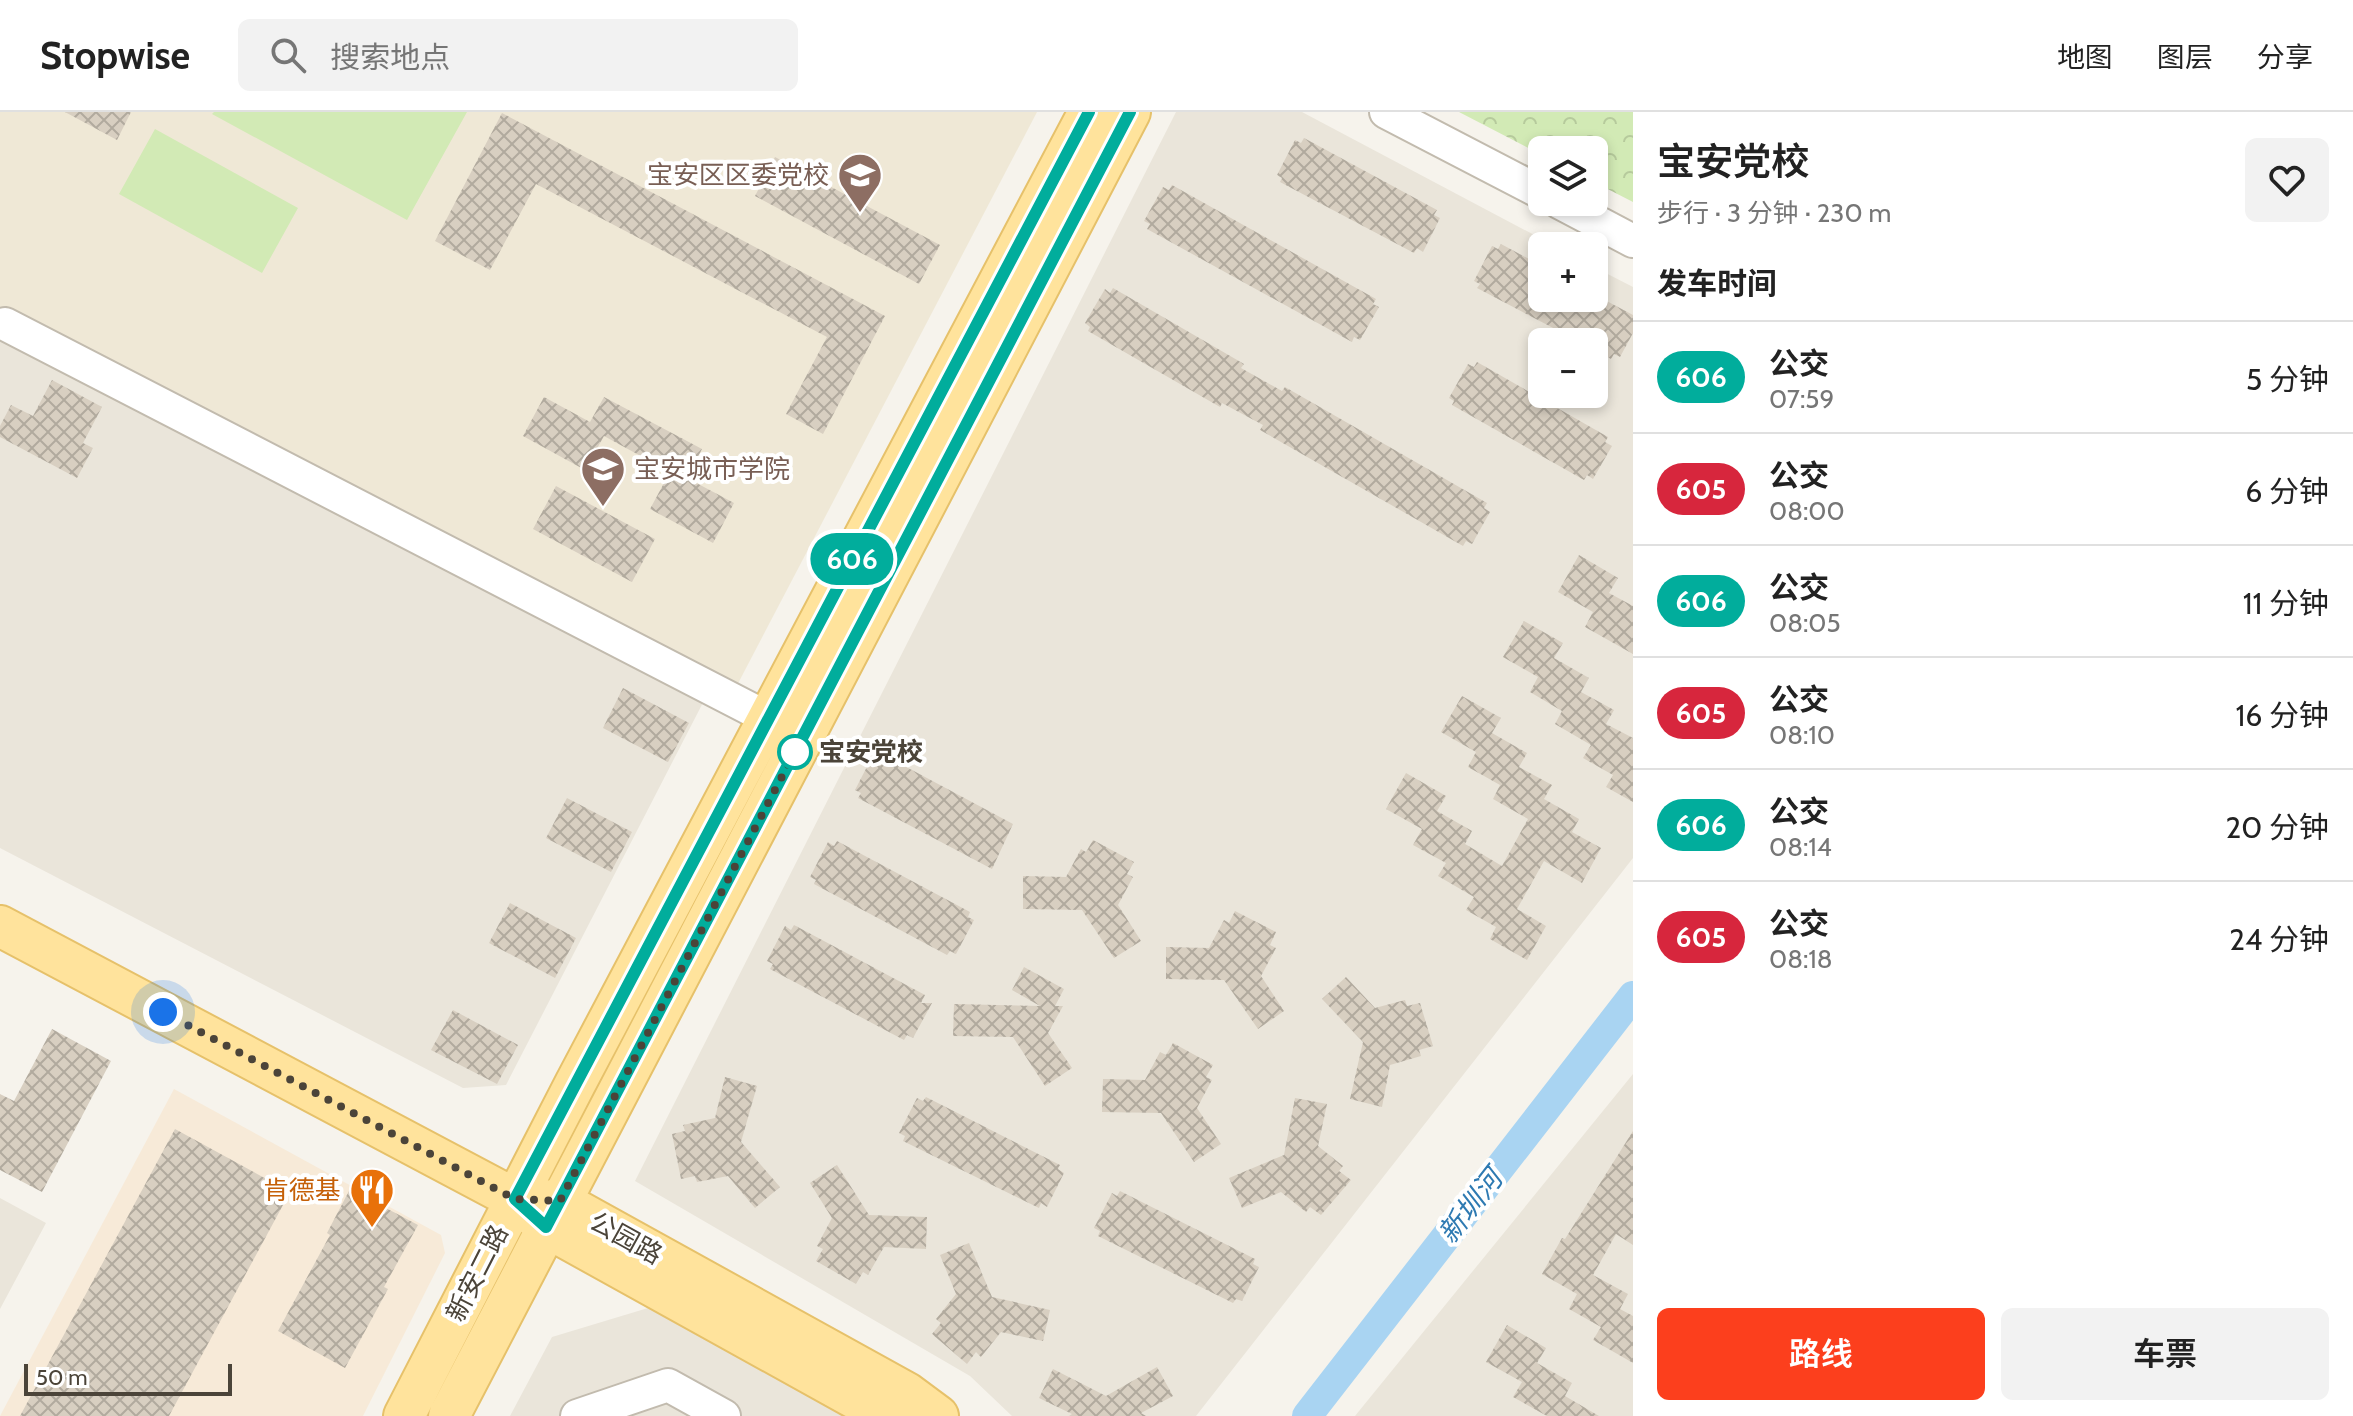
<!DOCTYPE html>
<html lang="zh">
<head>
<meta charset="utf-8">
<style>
	:root { --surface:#fff; --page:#f2f2f2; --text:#222; --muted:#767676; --line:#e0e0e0; --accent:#fc3f1d }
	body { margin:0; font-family:Cabin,"Noto Sans SC",sans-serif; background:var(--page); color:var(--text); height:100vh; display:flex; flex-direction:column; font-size:30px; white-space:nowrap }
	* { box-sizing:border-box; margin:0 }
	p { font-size:26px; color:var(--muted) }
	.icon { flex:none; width:44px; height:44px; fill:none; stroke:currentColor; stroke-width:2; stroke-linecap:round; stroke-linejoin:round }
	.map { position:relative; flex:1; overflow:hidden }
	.details { display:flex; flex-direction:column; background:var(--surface); width:720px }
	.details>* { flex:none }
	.badge { padding:0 16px; border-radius:26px; font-size:28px; line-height:52px }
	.tools { position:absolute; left:1528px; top:24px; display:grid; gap:16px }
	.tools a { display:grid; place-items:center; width:80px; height:80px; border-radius:12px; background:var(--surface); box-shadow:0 4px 12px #0003; font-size:40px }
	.scale { position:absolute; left:24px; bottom:20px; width:208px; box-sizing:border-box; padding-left:8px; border:4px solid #4b4439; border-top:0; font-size:22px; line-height:28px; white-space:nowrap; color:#4b4439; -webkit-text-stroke:6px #fff; paint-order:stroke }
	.you { position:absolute; width:40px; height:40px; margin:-20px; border:6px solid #fff; border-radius:50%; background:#1a73e8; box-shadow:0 0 0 12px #1a73e833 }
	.map>.badge { position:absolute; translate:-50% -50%; box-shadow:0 0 0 4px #fff }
	h2 { padding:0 24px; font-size:30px; line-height:72px }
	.round { display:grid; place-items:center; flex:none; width:84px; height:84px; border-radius:12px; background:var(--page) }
	.summary { display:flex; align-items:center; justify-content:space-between; height:136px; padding:0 24px }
	h1 { font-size:38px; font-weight:600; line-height:60px }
	.button { display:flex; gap:16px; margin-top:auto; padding:16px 24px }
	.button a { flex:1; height:92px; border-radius:12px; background:var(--accent); color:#fff; font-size:32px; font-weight:600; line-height:92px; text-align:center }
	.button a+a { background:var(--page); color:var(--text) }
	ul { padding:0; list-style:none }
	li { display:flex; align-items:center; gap:24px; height:112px; padding:0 24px; border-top:2px solid var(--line) }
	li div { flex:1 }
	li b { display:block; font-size:30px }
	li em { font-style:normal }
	li .badge { min-width:88px; font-weight:700; text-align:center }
	header { display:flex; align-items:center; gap:48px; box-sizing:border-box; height:112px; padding:0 40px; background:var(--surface); border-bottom:2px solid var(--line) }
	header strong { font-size:38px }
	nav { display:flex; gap:44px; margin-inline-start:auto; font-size:28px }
	.search { width:560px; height:72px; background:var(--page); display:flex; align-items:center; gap:20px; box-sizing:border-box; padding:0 28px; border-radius:12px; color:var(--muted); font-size:30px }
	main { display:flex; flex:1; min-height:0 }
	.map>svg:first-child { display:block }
</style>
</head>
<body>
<header>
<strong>Stopwise</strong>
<div class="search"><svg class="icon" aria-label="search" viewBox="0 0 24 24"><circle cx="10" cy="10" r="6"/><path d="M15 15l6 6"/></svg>搜索地点</div>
<nav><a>地图</a><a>图层</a><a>分享</a></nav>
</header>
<main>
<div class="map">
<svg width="1633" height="1304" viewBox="0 0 1633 1304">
	<defs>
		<pattern id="forest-crowns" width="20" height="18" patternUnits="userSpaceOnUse" patternTransform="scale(2)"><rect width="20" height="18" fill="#d2eab5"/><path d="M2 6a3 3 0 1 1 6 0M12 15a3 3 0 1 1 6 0" fill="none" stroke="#b6ca9c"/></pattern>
		<pattern id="building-cross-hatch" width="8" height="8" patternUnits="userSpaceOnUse" patternTransform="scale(2)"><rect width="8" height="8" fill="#d8cfc1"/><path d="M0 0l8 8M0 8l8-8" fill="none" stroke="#b1aa9e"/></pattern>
	</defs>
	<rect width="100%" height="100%" fill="#f6f3ec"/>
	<path fill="#eae5da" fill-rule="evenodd" d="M1176 0H1302L1555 134H1542V186H1594V155L1633 175V746L1196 1304H1012L970 1264 635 1069ZM1542 230H1594V282H1542Z
		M0 222 710 577 506 973 463 976 0 736Z
		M1633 962V1304H1355Z
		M0 1086 46 1111 0 1197Z
		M648 1196 848 1304H510L552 1225Z"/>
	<path fill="#f7ead8" d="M174 977 441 1123 445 1141 363 1304H0Z"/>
	<path fill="#efe8d6" d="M0 0H1037L733 581 0 212Z"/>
	<path fill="url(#forest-crowns)" d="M1459 0H1633V90L1594 70V38H1542V43Z"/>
	<path fill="#d2eab5" d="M214 0H467L407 108 212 2Z
		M155 17 298 96 262 161 119 82Z"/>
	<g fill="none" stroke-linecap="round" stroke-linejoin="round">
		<path stroke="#a9d4f2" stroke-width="30" d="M1307 1304 1633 884"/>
	</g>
	<path fill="url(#building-cross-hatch)" d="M65 0H131L117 28Z
		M502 1 885 204 823 322 786 302 827 225 536 72 490 158 435 129Z
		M1304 26 1437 98 1434 103 1440 106 1423 140 1417 136 1414 141 1280 70 1282 66 1277 63 1295 28 1301 31Z
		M775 45 940 133 919 172 755 84Z
		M1172 73 1376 187 1373 192 1379 195 1360 228 1354 225 1352 230 1147 117 1150 112 1144 109 1163 75 1169 78Z
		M1501 132 1542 154V186H1601L1633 203V221L1620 245 1614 242 1611 247 1594 238V230H1580L1477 176 1480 172 1474 169 1492 134 1498 137Z
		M1113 176 1244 252 1241 256 1282 279 1285 275 1487 391 1484 396 1490 400 1472 432 1466 429 1463 434 1260 318 1263 313 1222 291 1220 295 1088 219 1090 215 1085 211 1105 177 1110 181Z
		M1477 250 1608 325 1605 330 1612 334 1593 367 1587 363 1584 368 1452 293 1454 289 1449 286 1468 252 1474 255Z
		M52 268 102 295 83 331 93 336 77 366 0 325V314L11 293 33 304Z
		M544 285 590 310 604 285 702 337 687 366 734 391 713 431 650 397 670 360 604 324 585 358 523 324Z
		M556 374 655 427 632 470 533 417Z
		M1579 443 1618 466 1609 481 1633 494V542L1585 515 1593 500 1558 480Z
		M1524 509 1563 531 1554 546 1589 566 1581 580 1614 598 1606 612 1633 626V690L1606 675 1613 663 1583 646 1591 633 1555 612 1562 599 1530 580 1538 565 1503 545Z
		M623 576 689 611 668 650 603 616Z
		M1462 584 1501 606 1492 621 1527 641 1519 655 1552 673 1544 687 1579 707 1572 720 1601 736 1582 771 1544 749 1517 797 1546 814 1527 848 1490 827 1496 815 1466 798 1474 785 1438 764 1446 751 1413 733 1422 717 1386 697 1406 661 1446 684 1437 699 1472 719 1465 732 1502 754 1528 707 1493 687 1500 673 1468 655 1476 640 1441 620Z
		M882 642 1013 712 992 757 858 686 861 681 855 678 873 643 879 647Z
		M567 686 632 720 611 760 546 726Z
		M1093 728 1134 750 1127 762 1133 765 1118 793 1141 829 1114 846 1082 798 1023 797V764L1066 765 1081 737 1086 740Z
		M837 729 970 800 968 805 974 808 956 842 950 839 947 843 814 772 816 768 810 765 828 730 834 734Z
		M510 791 576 826 555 866 489 831Z
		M1235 799 1276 820 1270 833 1276 836 1261 864 1284 899 1258 917 1224 868 1166 867V835L1209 836 1224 808 1229 811Z
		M794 813 925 883 921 891H932L913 926 907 923 904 928 770 857 773 852 767 849 785 814 791 818Z
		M1024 855 1064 877 1055 894H1063L1048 921 1072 956 1045 974 1013 925 953 924 954 892 1040 894 1012 878Z
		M1346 865 1375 896 1405 888 1407 894 1420 891 1433 934 1419 938 1421 944 1390 953 1382 995 1350 987 1363 930 1322 887Z
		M453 898 518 933 497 972 431 938Z
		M52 917 111 949 42 1080 0 1058V982L14 989Z
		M1173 931 1213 953 1206 965 1212 968 1197 996 1221 1032 1194 1050 1161 1001 1102 1000 1103 967 1145 968 1160 940 1166 943Z
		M725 965 757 974 741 1030 780 1075 755 1096 728 1064 697 1070 695 1064 681 1067 672 1022 685 1019 683 1013 715 1006Z
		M926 985 1060 1053 1058 1057 1064 1061 1047 1095 1041 1091 1039 1096 903 1029 905 1024 899 1021 917 986 923 989Z
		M1295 986 1327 992 1318 1034 1343 1054 1339 1059 1351 1068 1321 1103 1310 1095 1306 1100 1281 1080 1242 1096 1229 1066 1284 1043Z
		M175 1017 290 1080 169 1304H20Z
		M1633 1019V1133L1616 1122 1593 1163 1628 1182 1620 1197 1633 1204V1251L1593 1228 1601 1215 1569 1197 1577 1182 1542 1162 1562 1126 1565 1127Z
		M837 1053 869 1103 927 1105 926 1137 884 1135 868 1163 863 1160 856 1172 816 1149 823 1137 817 1134 832 1106 810 1071Z
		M350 1077 418 1113 384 1175 388 1177 345 1256 278 1219 330 1123 327 1121Z
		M1120 1079 1255 1147 1253 1152 1259 1155 1242 1189 1236 1187 1233 1191 1098 1124 1100 1119 1094 1116 1112 1081 1117 1084Z
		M969 1131 992 1185 1050 1198 1043 1229 1001 1220 981 1245 976 1240 967 1252 932 1222 941 1211 936 1207 956 1182 940 1143Z
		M1507 1213 1546 1236 1537 1251 1572 1271 1565 1284 1599 1304H1547L1513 1285 1522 1270 1486 1250Z
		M1157 1255 1173 1284 1141 1301 1146 1304H1069L1072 1302 1039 1286 1053 1257 1106 1284Z"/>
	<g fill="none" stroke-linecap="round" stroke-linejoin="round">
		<g stroke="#c2bbae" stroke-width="36">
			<path id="minor" d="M1386 0 1542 81
				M1559 90 1633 129
				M5 212 768 606
				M577 1304 668 1273 724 1304"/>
		</g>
		<g stroke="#e6c16a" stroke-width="44">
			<path id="major" d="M0 814 515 1087 546 1115 887 1304
				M535 1088 560 1089 907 1281 938 1304
				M404 1304 575 972 1089 0
				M449 1304 1130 0"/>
		</g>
		<use href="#minor" stroke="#fff" stroke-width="32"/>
		<use href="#major" stroke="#ffe39c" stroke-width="40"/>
	</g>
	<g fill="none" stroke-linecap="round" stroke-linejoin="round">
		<g stroke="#fff" stroke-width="18">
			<path id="line" d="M1089 0 515 1087 546 1115 1130 0"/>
		</g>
		<use href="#line" stroke="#01ad9c" stroke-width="12"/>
		<path stroke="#4b4439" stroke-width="8" stroke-dasharray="0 14.4" d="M163 900 515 1087 560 1089 799 632 795 640"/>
	</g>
	<defs>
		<g id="school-pin" transform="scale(2.3)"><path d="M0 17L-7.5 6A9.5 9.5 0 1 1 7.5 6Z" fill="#8d6e63" stroke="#fff"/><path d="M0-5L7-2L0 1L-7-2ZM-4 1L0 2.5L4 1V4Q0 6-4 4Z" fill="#fff"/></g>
		<g id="restaurant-pin" transform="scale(2.3)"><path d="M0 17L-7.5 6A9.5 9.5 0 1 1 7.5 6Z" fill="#e8710a" stroke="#fff"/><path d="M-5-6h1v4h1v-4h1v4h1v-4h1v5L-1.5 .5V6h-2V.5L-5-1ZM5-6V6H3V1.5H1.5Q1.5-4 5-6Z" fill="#fff"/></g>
	</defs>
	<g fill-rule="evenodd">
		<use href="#school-pin" x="860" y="63"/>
		<use href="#school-pin" x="603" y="357"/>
		<use href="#restaurant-pin" x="372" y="1078"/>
	</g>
	<circle fill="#fff" stroke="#01ad9c" stroke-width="4" cx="795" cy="640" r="16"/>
	<g text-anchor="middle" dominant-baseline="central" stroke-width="8" stroke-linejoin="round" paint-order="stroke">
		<g font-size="26" fill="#785e54" stroke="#fff" text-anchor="end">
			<text x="829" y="63">宝安区区委党校</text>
			<text x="634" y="357" text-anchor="start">宝安城市学院</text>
		</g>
		<g font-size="26" font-weight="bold" fill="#4b4439" stroke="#fff" text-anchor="start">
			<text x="819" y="640">宝安党校</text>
		</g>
		<g font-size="26" fill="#c56008" stroke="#fff" text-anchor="end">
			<text x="341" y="1078">肯德基</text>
		</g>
		<g font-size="26" fill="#4b4439" stroke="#fff">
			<text transform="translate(626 1126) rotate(29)">公园路</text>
			<text transform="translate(477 1161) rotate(-63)">新安二路</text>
		</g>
		<g font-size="28" font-style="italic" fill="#2e7ab2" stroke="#fff">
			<text transform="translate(1470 1094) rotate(-52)">新圳河</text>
		</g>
	</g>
</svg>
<div class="tools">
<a><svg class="icon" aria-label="layers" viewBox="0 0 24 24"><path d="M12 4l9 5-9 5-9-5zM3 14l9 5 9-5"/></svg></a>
<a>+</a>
<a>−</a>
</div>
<div class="scale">50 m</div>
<div class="you" style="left:163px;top:900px"></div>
<b class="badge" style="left:852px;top:447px;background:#01ad9c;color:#fff">606</b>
</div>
<section class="details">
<div class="summary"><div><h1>宝安党校</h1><p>步行 · 3 分钟 · 230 m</p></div><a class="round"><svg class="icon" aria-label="heart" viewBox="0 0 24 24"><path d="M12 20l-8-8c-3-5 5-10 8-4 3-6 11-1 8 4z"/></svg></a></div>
<h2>发车时间</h2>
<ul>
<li><span class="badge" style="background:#01ad9c;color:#fff">606</span><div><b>公交</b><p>07:59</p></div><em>5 分钟</em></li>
<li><span class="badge" style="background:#d7263d;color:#fff">605</span><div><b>公交</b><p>08:00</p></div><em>6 分钟</em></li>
<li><span class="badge" style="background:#01ad9c;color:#fff">606</span><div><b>公交</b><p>08:05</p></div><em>11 分钟</em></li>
<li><span class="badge" style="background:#d7263d;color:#fff">605</span><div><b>公交</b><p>08:10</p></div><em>16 分钟</em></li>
<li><span class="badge" style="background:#01ad9c;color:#fff">606</span><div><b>公交</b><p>08:14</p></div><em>20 分钟</em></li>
<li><span class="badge" style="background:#d7263d;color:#fff">605</span><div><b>公交</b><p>08:18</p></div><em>24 分钟</em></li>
</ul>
<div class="button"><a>路线</a><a>车票</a></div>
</section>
</main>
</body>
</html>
